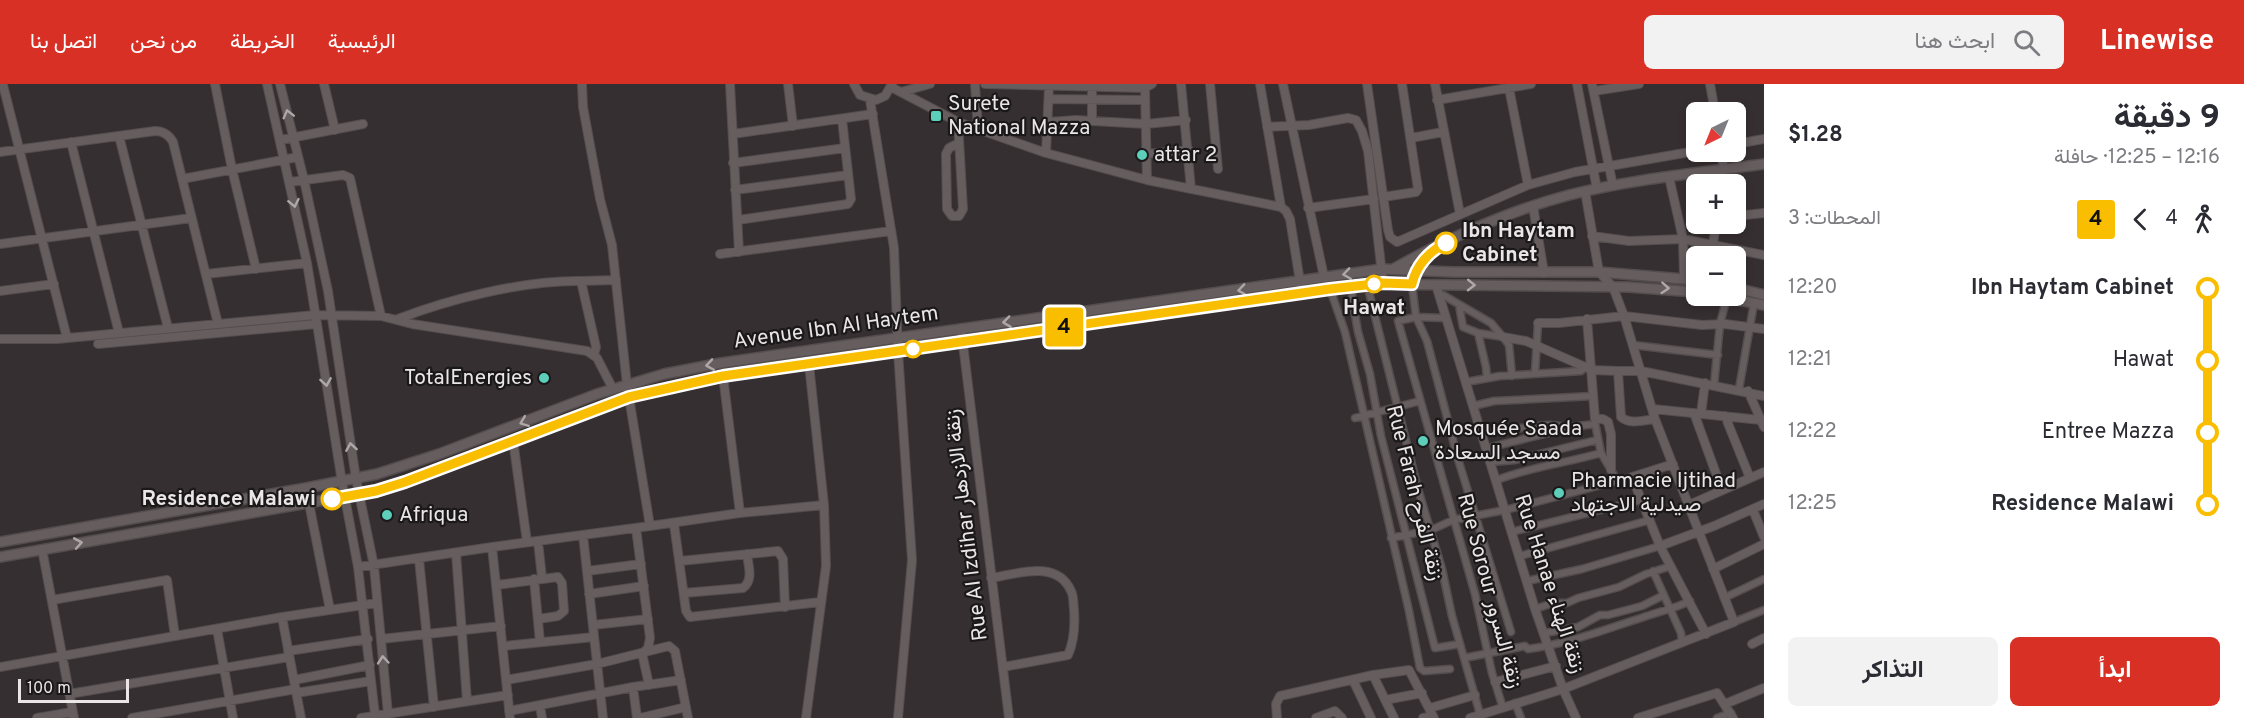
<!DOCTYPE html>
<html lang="ar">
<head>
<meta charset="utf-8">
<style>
	:root { --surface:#fff; --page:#f2f2f3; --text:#2b2b33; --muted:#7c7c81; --accent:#d93025 }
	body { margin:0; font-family:Overpass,Vazirmatn,sans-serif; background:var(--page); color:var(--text); direction:rtl; height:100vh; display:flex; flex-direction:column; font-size:22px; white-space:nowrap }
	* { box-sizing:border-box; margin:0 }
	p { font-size:20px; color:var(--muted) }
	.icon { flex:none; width:33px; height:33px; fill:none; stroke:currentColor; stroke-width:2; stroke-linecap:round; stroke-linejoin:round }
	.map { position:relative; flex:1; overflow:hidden; direction:ltr }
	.drawer { display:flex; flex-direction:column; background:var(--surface); width:480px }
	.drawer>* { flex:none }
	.badge { padding:0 12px; border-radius:4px; font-size:21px; line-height:39px }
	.needle { width:39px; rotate:223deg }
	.fabs { position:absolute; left:1686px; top:18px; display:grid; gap:12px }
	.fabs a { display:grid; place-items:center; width:60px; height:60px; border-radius:9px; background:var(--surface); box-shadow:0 3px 9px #0003; font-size:30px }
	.scale { position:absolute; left:18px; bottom:15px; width:111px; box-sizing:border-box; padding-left:6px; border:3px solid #eae5e6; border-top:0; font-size:16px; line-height:21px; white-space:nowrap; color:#eae5e6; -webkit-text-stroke:4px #1b1819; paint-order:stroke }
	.map>.badge { position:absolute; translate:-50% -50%; box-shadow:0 0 0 3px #fff }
	.legs { display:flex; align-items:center; gap:9px; height:66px; padding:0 24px; font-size:20px }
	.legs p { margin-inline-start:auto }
	.overview { display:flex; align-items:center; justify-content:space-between; height:102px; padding:0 24px }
	h1 { font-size:33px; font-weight:700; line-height:45px }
	.button { display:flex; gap:12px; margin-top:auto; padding:12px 24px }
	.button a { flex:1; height:69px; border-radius:9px; background:var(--accent); color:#fff; font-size:24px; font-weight:700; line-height:69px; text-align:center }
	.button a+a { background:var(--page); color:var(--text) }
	ul { padding:0 24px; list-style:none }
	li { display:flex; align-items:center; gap:21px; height:72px; font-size:22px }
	li i { display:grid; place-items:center; width:9px; height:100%; margin:0 8px; background:currentColor }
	li i::after { content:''; width:15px; height:15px; margin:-8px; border:4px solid; border-radius:50%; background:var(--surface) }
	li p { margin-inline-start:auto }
	li:first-child i { background:linear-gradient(#0000 50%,currentColor 0) }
	li:last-child i { background:linear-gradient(currentColor 50%,#0000 0) }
	header { display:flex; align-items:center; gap:36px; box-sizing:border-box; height:84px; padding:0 30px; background:var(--accent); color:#fff }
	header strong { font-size:28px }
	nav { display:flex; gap:33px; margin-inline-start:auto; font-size:21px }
	.search { width:420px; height:54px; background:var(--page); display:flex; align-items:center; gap:15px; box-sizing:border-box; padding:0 21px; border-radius:9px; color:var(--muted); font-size:22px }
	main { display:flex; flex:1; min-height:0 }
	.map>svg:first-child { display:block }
</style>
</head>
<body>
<header>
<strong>Linewise</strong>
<div class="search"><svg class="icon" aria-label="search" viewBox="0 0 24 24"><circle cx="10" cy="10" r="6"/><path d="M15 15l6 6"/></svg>ابحث هنا</div>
<nav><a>الرئيسية</a><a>الخريطة</a><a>من نحن</a><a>اتصل بنا</a></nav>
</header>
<main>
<section class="drawer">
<div class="overview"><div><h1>9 دقيقة</h1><p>12:16 – 12:25 · حافلة</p></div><b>$1.28</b></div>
<div class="legs"><svg class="icon" aria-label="walk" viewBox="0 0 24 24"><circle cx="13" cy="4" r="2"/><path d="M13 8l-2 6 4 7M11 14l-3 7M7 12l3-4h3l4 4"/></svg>4<svg class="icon" aria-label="back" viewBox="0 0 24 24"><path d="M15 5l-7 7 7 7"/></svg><b class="badge" style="background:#fabe00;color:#111">4</b><p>المحطات: 3</p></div>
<ul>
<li><i style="color:#fabe00"></i><b>Ibn Haytam Cabinet</b><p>12:20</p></li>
<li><i style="color:#fabe00"></i><span>Hawat</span><p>12:21</p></li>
<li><i style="color:#fabe00"></i><span>Entree Mazza</span><p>12:22</p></li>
<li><i style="color:#fabe00"></i><b>Residence Malawi</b><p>12:25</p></li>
</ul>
<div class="button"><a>ابدأ</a><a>التذاكر</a></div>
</section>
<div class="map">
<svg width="1764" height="634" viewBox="0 0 1764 634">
	<rect width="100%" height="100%" fill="#362f31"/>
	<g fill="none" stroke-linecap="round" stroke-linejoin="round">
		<g stroke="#534d4e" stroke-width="9">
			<path id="pedestrian" d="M1367 200 1418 405 1442 485 1452 532 1480 630
				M1412 200 1416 233 1427 257 1458 375 1511 548
				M1353 202 1352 213 1358 248 1370 290 1381 352 1435 564 1460 560
				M1330 205 1345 248 1409 527 1420 584 1424 587 1450 585
				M1439 212 1443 211 1491 239 1503 253
				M1459 221 1463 243 1478 249 1503 253 1509 261 1512 292
				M1445 234 1416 233 1398 237 1475 510 1492 589 1503 624
				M1478 249 1486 283 1487 294
				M1633 261 1718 271
				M1535 289 1538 239
				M1466 298 1500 292 1581 287 1585 283
				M1714 301 1720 240 1727 213
				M1739 305 1754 219
				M1473 322 1494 317 1593 312
				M1355 334 1420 317
				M1595 339 1601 369 1617 396
				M1482 348 1549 341 1570 343 1595 340
				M1487 364 1565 345
				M1491 378 1515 376 1597 356
				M1497 396C1530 383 1566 379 1601 369
				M1511 448 1641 416
				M1391 454 1431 446 1453 436 1505 426 1632 393
				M1520 472 1650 436
				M1653 487 1681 549 1682 558
				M1527 497 1582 485 1660 462
				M1724 514 1764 495
				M1535 525 1553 519H1567L1578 514 1619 503 1646 490 1671 482
				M1734 538 1764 526
				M1545 549 1578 543 1600 531H1608L1642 522 1664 511
				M1464 574 1525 562 1528 565C1568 560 1603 546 1641 534 1657 528 1674 525 1690 517
				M1515 619 1521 634
				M1717 634 1731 629"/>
		</g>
		<g stroke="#534d4e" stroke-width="10">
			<path id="minor" d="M215 0 232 85 256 185
				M267 0 307 179 317 240 342 398 358 483 375 631 378 634
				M280 0 304 96 328 207 356 395 374 482 388 630 386 634
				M324 0 335 46
				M730 0 739 168
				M788 0 793 42
				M854 0 860 11 876 16 885 12 892 0
				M975 0 978 45
				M985 0 1145 4 1152 0
				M1181 0 1191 105
				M1210 0 1218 85
				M1260 0 1281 123
				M1283 0 1324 193
				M1367 0 1388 146 1390 153 1397 158 1528 101
				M1435 0 1460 130
				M1577 0 1597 105
				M1592 0 1613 102
				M1710 0 1715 28
				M3 1 67 254
				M891 3 958 38 1046 69 1147 96 1281 123 1286 127 1290 135 1302 210
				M1145 4 1147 96
				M1509 4 1528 101 1575 88 1696 67
				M1594 7 1639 0
				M901 8 930 0
				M1049 15 1145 16
				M870 16 894 164 898 267 912 476 898 634
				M1437 16 1531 0
				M1092 37V0
				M958 38 963 125 959 132H952L947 125 946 70 949 64 959 59
				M1049 38 1076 36 1146 40 1186 36
				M1267 43 1309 41 1348 34 1356 36 1362 47 1368 67 1383 199
				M733 50 873 30
				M119 52 168 244
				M1411 54 1443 48
				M280 56 363 40
				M71 58 119 249
				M1736 60 1764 55
				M0 68 155 47C163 47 169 51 173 58L218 240
				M1721 68 1724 86
				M1046 69 1049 2
				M1147 70 1189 66
				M733 79 845 64
				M1669 93 1683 155 1684 195
				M182 95 298 73
				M290 98 343 91 350 94 381 232
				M735 106 848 91
				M1383 113 1416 108 1418 105 1402 0
				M1533 122 1544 189
				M1308 124 1374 115
				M1736 132 1764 129
				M738 136 848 120 851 115 842 35
				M1592 152 1629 157 1683 155 1764 171
				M0 160 191 134
				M1713 160 1716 140
				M720 170 891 147
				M206 190 307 179
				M581 197 616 196
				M1436 201 1535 525 1563 605 1576 634
				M0 207 54 200
				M398 235C449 215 525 196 581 197L596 263 594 271
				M1587 235 1595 335H1603L1608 338 1611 350V386
				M1538 239H1559L1624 232 1702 241 1725 240 1764 245
				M961 244 1009 634
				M1503 253 1526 257 1592 286 1618 287 1621 333C1630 341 1644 336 1655 335
				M0 255H57L315 231 381 232 412 240 587 267 597 274 613 305
				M98 260 317 240
				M1618 287H1641L1764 312
				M723 292 740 429
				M1748 307 1764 343
				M1653 325 1761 336
				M1694 329 1722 406
				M1701 330 1705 299
				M1725 332 1750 394
				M513 356 527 458
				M1673 380 1632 393 1660 462 1706 550
				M306 404 330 526
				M1689 421 1764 388
				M1753 426 1764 453
				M674 440 686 527 690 533 820 518
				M650 442 740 429 824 421
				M636 444 650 554 648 564 644 568
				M583 451 603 634
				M538 457 542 494
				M1660 462 1714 442 1764 420
				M492 463 510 634
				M42 465 74 634
				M456 469 467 617
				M419 475 434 623
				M680 477 778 467 783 475 785 523
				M358 483 492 463 650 442 627 301 612 161 600 115 583 23 582 0
				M1713 485 1764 460
				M587 487 641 480
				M991 494C1017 490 1057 475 1071 507 1074 512 1073 520 1074 525 1075 540 1074 558 1068 571L1003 583
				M534 495 540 558
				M497 501 558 493 562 499 564 527 558 532 538 535
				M684 509 743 504C754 496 748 481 747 470
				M589 510 644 502
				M52 516 167 496 175 552
				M282 533 301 634
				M593 541 648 535
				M217 545 233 634
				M381 555 501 542
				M1752 560 1764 554
				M504 562 594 553
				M288 567 368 555
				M642 569 649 601
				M0 583 282 533 377 519
				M1373 591 1394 634
				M294 596 370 581
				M506 596 597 580 669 562 675 567 688 634
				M1353 596 1371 634
				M1495 598 1556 582
				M633 603 637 634
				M296 609 371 597
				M69 610 289 573
				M1385 616 1422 609
				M1725 620 1764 604
				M540 622 542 634
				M1430 624 1475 611
				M509 627 633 603 681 596
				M37 634 72 628
				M132 634 296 605
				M361 634 508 611
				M640 634 686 623
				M806 634 826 482 824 421 809 280
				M1277 634 1276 620 1280 612 1373 591 1409 586 1434 634
				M1316 634 1335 627 1342 634
				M1423 634 1433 632
				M1470 634 1563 605 1734 538 1655 335 1624 232 1613 203 1599 188 1585 107
				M1638 634 1717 609 1733 634"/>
		</g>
		<g stroke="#534d4e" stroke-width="12">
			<path id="tertiary" d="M1395 184C1449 154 1508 127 1569 111 1632 95 1699 89 1764 80
				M1412 200 1415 186 1433 166
				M1736 204 1764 211
				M1718 212 1764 221
				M0 458 306 404 377 390 439 370 597 310 664 290 721 279 1382 185 1453 188H1599L1696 196
				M0 473 376 407 418 393 629 313 723 292 1367 200 1628 203 1696 208"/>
		</g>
		<use href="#pedestrian" stroke="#665d5f" stroke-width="6"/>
		<use href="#minor" stroke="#665d5f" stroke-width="8"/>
		<use href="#tertiary" stroke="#665d5f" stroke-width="9"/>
	</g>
	<defs><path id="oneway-chevron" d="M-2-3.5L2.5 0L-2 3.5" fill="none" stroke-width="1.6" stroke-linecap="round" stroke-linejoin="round" transform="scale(1.5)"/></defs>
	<g stroke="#afa8a9">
		<use href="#oneway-chevron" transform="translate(288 30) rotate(-104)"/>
		<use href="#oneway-chevron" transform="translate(294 119) rotate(78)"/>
		<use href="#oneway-chevron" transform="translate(1347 190) rotate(172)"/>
		<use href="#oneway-chevron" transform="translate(1471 201) rotate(1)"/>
		<use href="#oneway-chevron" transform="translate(1665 204) rotate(4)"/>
		<use href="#oneway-chevron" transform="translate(1242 206) rotate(172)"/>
		<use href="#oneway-chevron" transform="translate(1007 238) rotate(173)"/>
		<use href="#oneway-chevron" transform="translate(710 281) rotate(171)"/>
		<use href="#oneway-chevron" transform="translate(326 298) rotate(81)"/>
		<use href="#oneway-chevron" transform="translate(524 338) rotate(159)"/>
		<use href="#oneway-chevron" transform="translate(351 363) rotate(-99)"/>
		<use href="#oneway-chevron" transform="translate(78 459) rotate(-10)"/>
		<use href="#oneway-chevron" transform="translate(383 576) rotate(-95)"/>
	</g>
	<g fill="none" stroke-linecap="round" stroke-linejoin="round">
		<g stroke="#fff" stroke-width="14">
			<path id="line-1" d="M332 415 376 407 405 398 629 313 723 292 1330 205 1383 199 1412 200C1416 182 1429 167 1446 159"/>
		</g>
		<use href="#line-1" stroke="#fabe00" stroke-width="9"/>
	</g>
	<g fill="#5cceba" stroke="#1b1819" stroke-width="2">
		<rect x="930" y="26" width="12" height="12" rx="3"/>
		<circle cx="1142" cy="71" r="6"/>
		<circle cx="544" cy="294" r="6"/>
		<circle cx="1423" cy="357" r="6"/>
		<circle cx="1559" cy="409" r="6"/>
		<circle cx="387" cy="431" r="6"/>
	</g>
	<g fill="#fff" stroke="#fabe00" stroke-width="3">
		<circle cx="1446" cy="159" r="10"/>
		<circle cx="1374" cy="200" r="8"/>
		<circle cx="913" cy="265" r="8"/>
		<circle cx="332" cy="415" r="10"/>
	</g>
	<g text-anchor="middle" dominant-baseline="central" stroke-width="4.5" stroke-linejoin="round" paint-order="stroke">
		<g font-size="21" fill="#eae5e6" stroke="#1b1819" text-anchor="start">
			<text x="948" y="20">Surete<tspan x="948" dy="24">National Mazza</tspan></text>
			<text x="1154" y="71">attar 2</text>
			<text x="532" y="294" text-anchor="end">TotalEnergies</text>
			<text x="1435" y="345">Mosquée Saada<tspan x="1435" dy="24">مسجد السعادة</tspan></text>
			<text x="1571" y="397">Pharmacie Ijtihad<tspan x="1571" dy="24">صيدلية الاجتهاد</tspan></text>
			<text x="399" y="431">Afriqua</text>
		</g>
		<g font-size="21" font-weight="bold" fill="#eae5e6" stroke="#1b1819" text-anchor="start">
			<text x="1462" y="147">Ibn Haytam<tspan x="1462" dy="24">Cabinet</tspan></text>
			<text x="1374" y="224" text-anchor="middle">Hawat</text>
			<text x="316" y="415" text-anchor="end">Residence Malawi</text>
		</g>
		<g font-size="21" fill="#eae5e6" stroke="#1b1819">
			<text transform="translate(836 244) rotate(-8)">Avenue Ibn Al Haytem</text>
			<text transform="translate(1414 409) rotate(76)">Rue Farah زنقة الفرح</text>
			<text transform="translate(967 441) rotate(-97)">Rue Al Izdihar زنقة الازدهار</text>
			<text transform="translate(1549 500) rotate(72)">Rue Hanae زنقة الهناء</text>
			<text transform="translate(1489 507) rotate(75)">Rue Sorour زنقة السرور</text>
		</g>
	</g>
</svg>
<div class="fabs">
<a><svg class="needle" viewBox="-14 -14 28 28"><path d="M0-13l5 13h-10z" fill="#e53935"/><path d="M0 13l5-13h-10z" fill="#7c7c81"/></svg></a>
<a>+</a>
<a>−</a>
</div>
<div class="scale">100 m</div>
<b class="badge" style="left:1064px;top:243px;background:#fabe00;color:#111">4</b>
</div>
</main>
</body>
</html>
